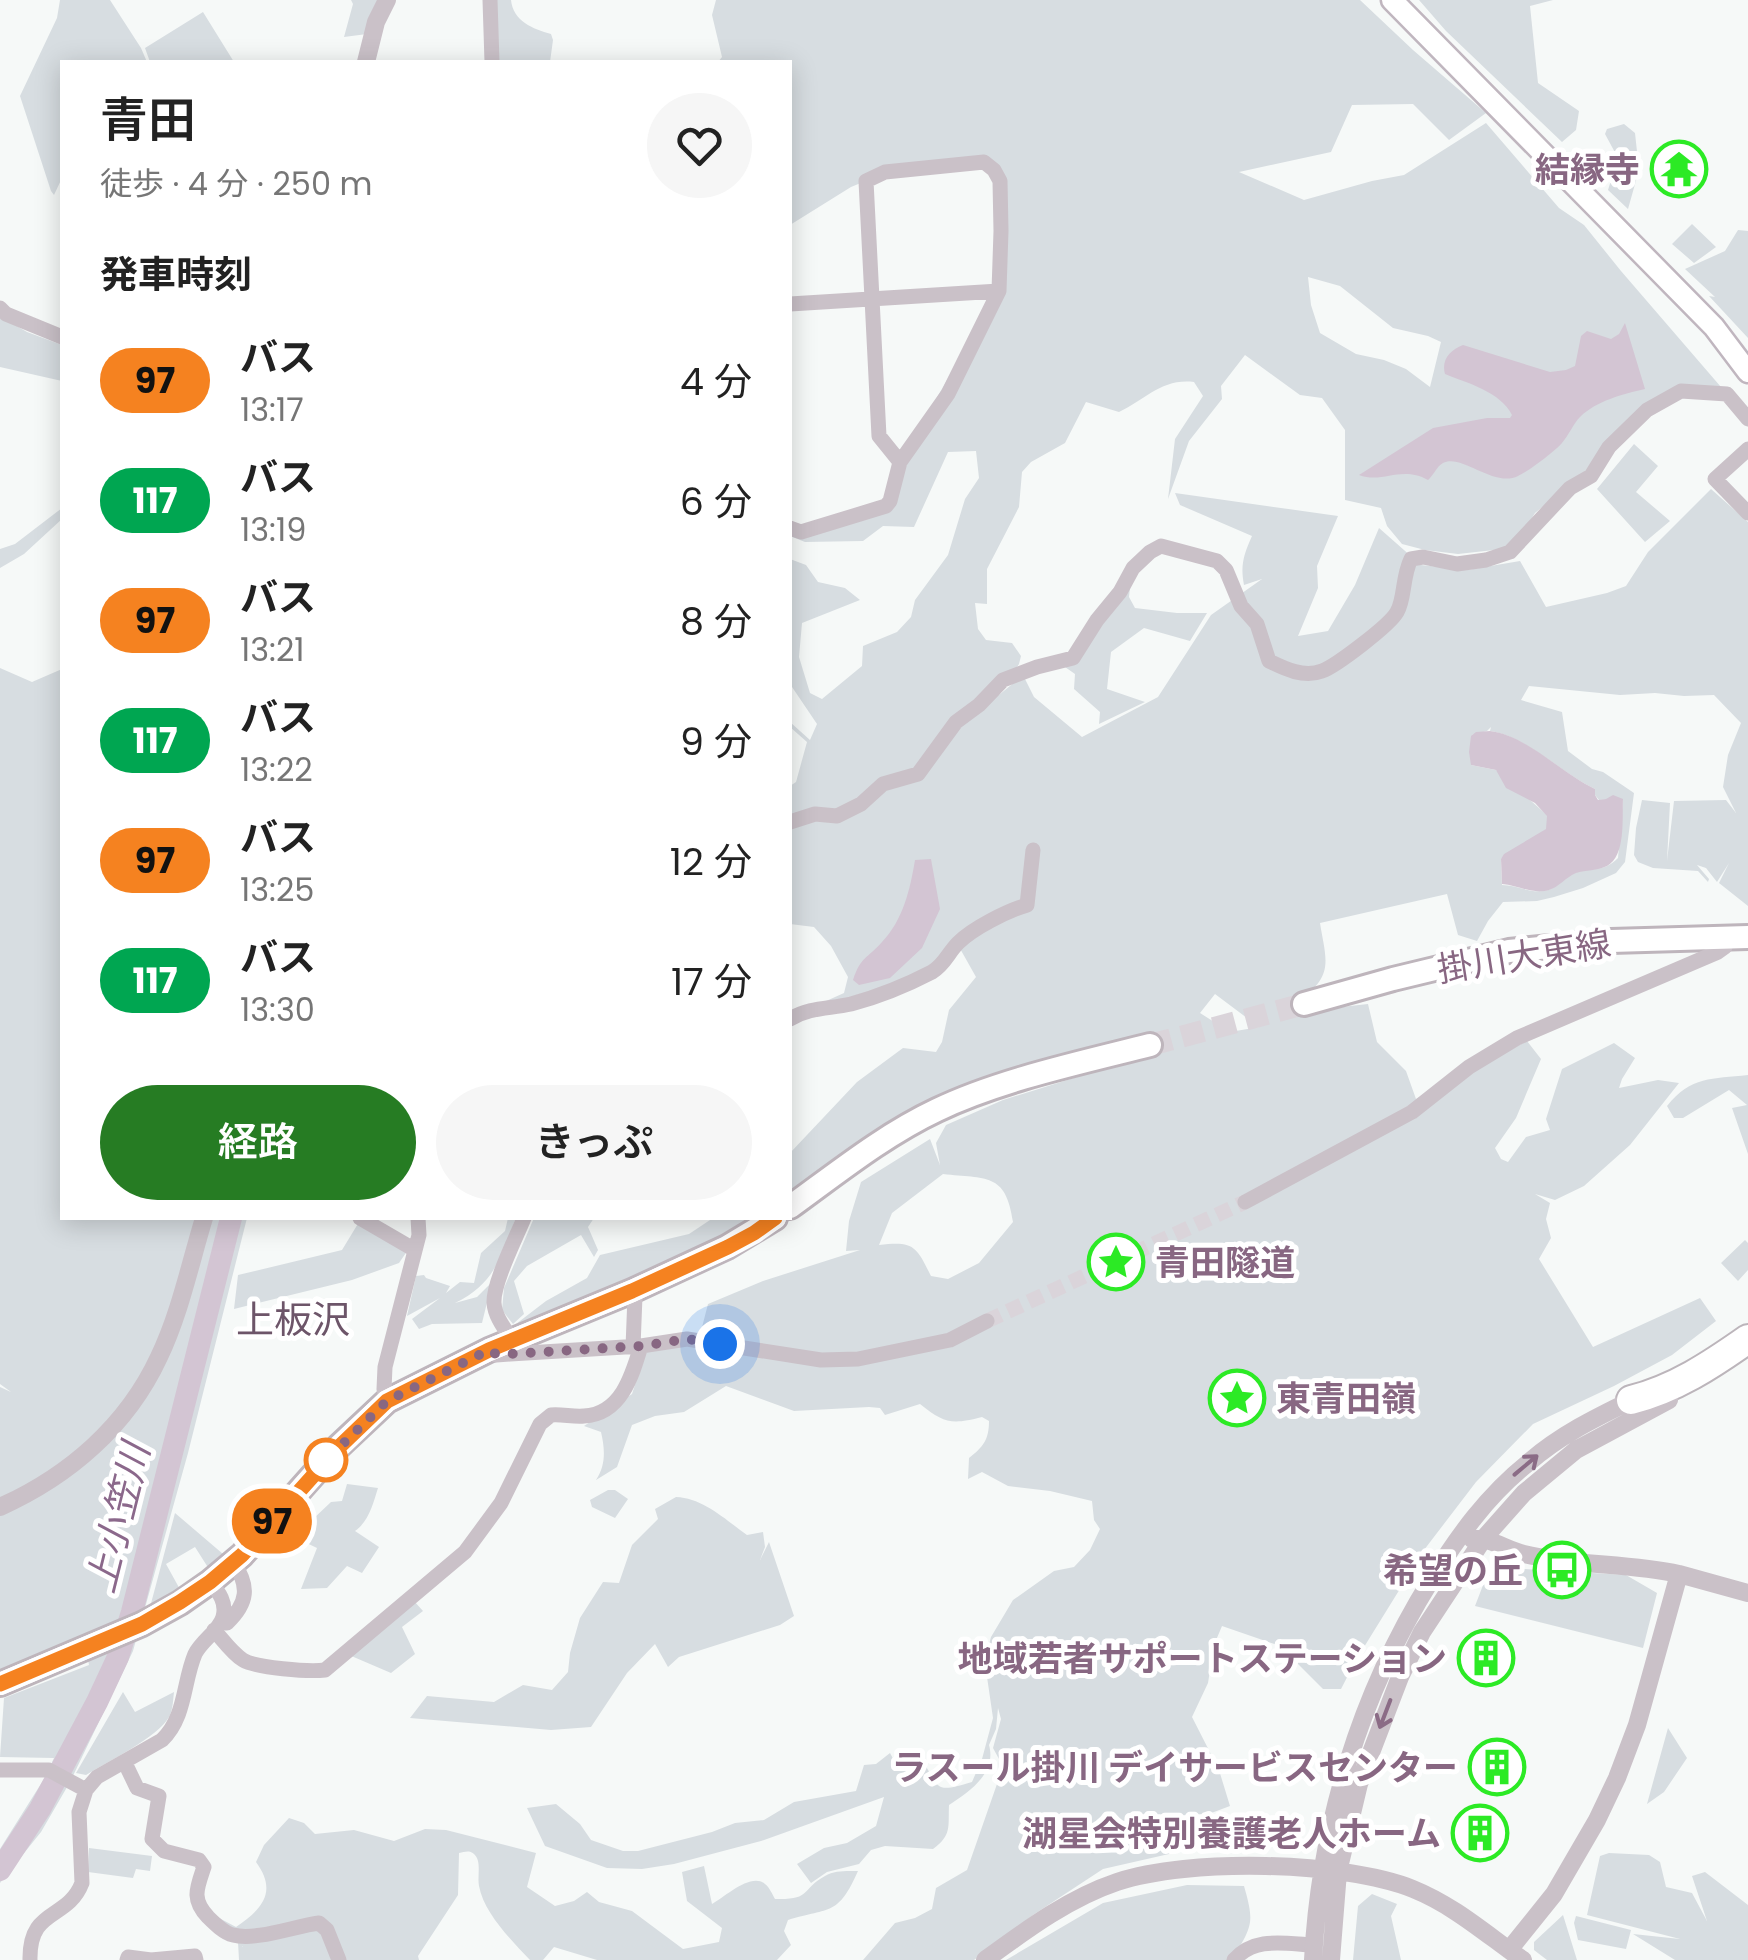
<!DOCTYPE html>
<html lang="ja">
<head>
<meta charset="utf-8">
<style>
	:root { --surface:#fff; --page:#f6f6f6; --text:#222; --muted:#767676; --accent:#267c23 }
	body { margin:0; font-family:Poppins,"Noto Sans JP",sans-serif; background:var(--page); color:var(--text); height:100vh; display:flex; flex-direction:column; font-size:38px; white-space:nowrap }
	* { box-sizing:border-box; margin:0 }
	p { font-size:32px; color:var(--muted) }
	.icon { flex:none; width:55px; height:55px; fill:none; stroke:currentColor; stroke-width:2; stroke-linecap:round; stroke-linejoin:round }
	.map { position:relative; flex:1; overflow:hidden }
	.details { position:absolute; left:60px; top:60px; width:732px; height:1160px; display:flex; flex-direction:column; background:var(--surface); border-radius:0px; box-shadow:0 5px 25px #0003 }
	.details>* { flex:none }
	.badge { padding:0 20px; border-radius:32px; font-size:35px; line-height:65px }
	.you { position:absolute; width:50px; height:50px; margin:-25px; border:8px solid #fff; border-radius:50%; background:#1a73e8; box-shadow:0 0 0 15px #1a73e833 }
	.map>.badge { position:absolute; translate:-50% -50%; box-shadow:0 0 0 5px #fff }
	h2 { padding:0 40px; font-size:38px; line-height:90px }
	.round { display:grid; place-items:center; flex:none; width:105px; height:105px; border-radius:52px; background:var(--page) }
	.headline { display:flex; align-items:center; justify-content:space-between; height:170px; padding:0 40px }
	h1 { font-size:48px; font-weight:600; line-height:75px }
	.primary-button { display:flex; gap:20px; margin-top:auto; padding:20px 40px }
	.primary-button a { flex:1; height:115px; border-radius:60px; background:var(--accent); color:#fff; font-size:40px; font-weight:600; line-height:115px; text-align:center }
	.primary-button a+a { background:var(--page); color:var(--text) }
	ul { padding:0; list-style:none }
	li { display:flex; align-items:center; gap:30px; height:120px; padding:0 40px }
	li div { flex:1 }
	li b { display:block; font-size:38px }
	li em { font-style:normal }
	li .badge { min-width:110px; font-weight:700; text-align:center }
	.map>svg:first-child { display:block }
</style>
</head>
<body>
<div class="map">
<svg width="1748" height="1960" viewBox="0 0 1748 1960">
	<rect width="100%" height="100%" fill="#f6f9f8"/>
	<path fill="#d7dde1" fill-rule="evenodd" d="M60 0H110L141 48 147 62H62V178L54 195 51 191 20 96 57 18Z
		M351 0H378L367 34 344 37 353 4Z
		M492 0H511C513 21 533 29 551 34L553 40 550 62H492Z
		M716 0H1360L1413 50 1486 113 1449 140 1413 104 1352 105 1331 152 1239 172 1304 200 1372 181 1404 175 1486 123 1559 208 1584 225 1621 271 1727 394 1678 388 1588 469 1535 513 1519 538 1503 549 1458 554 1425 550 1402 544 1387 526 1381 508 1345 500V430L1322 398 1300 395 1245 355 1221 386 1222 399 1189 441 1168 499 1175 439 1203 396 1194 382C1162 378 1145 400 1119 412L1086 402 1065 443 1031 462 1022 472 1019 507 987 569V604L975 603 978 629 986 640 1012 643 1021 656 1019 664 999 695 1023 675 1034 697 1082 737 1158 697 1211 615 1262 579 1244 585C1240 565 1244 554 1252 536L1180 505 1175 493 1338 516 1317 566 1318 588 1298 636 1328 631 1355 585 1379 528 1421 565 1467 570 1520 561 1546 607 1607 593 1626 586 1648 552 1711 489 1748 522V906L1719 883 1729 863 1717 882 1706 868 1697 865 1709 879 1708 882 1698 871 1653 868 1638 862 1634 855 1636 828 1642 800 1670 803 1667 861 1674 801 1726 800 1736 813 1723 787 1728 755 1741 723 1714 695 1684 696 1655 693 1620 695 1529 686 1521 700 1562 712 1568 751 1592 769 1603 772 1634 793 1625 862 1616 873 1583 888 1554 897 1537 901 1503 902 1488 921 1477 941 1458 935 1447 894 1320 923C1325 956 1335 975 1303 997L1323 1009 1368 1004 1377 1042 1406 1071 1416 1099 1527 1041 1541 1059 1516 1118 1495 1148 1501 1159 1508 1162 1526 1137 1550 1130 1546 1119 1562 1069 1614 1043 1635 1058 1622 1079 1619 1088 1658 1080 1679 1083 1630 1145 1584 1186 1555 1200 1535 1194 1550 1203 1546 1219 1551 1238 1539 1259 1593 1347 1700 1298 1716 1321 1672 1355 1614 1386 1533 1424 1476 1482 1424 1550 1356 1660 1341 1689H1323L1297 1663 1289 1649 1222 1626 1214 1645 1208 1683 1192 1717 1219 1770 1230 1806 1190 1821 1169 1854 1103 1869 1033 1915 974 1960H863L895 1923 915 1918 932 1909 936 1888 967 1870 997 1784 999 1759 993 1748 1001 1719 998 1708 996 1729 989 1745C997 1773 969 1792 949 1805 948 1827 952 1835 933 1849L885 1846 871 1850 859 1864 827 1872 811 1883 797 1864 824 1848 847 1843 876 1826 884 1797 761 1841 674 1864 642 1869 607 1868 545 1846 527 1808 556 1804 580 1824 591 1840 623 1851H638L712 1832 735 1823 764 1820 794 1802 856 1791 864 1765 876 1764 890 1753 897 1766 902 1758 911 1755 920 1757C940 1786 931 1795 972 1782L982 1759 993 1718 986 1670 991 1679 987 1652 991 1637 1013 1600 1054 1571 1074 1567 1090 1550 1100 1529 1094 1520 1092 1501 1050 1491 1008 1486 982 1472 968 1479 969 1458C983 1447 989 1440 989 1421L982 1417C951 1425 944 1423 920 1404L885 1415 880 1408 869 1407 794 1411 726 1386 684 1412 655 1416 632 1425 617 1467 596 1480C606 1465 605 1449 601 1432L584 1426 632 1394 647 1348 700 1335 708 1304 763 1281 860 1250 846 1251 849 1221 861 1182 930 1139 940 1165 936 1143 946 1125 1003 1100 1151 1054 1032 1069 790 1194V1153L857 1082 903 1048 936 1052 942 1042 949 1010 976 977 958 945 928 974 806 1010 844 993 848 977 831 946 814 927 790 924V786L796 782 807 742 790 727V722L810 740 817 724 790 684V559L806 565 818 582 845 588 860 600 802 623 799 657 810 693 822 699 862 666 863 646 897 632 911 617 915 600 948 555 965 499 979 478 976 451 948 452 914 527 883 526 863 541 805 542 790 536V526L801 532 886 506 900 462 998 291 1000 189 985 163 868 180 851 187 790 225V62H718L722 57 712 15ZM1308 277 1340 286 1393 328 1428 336 1441 342 1430 387 1406 369 1384 360 1356 354 1320 333 1311 305ZM1491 727 1490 731C1526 736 1561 773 1595 789V795L1599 800 1623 799 1618 858C1602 874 1590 866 1572 874 1561 879 1556 890 1543 891 1529 893 1516 885 1502 885L1501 859 1547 829V815L1496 770 1471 765 1472 735 1487 731ZM1215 994 1259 1027 1230 1032 1200 1013ZM943 1174C986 1179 1006 1172 1013 1222L979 1263 948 1279 931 1276C916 1246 914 1241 879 1245L892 1213Z
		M1419 0H1553L1530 6 1538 83 1579 111 1576 130 1562 142 1446 31Z
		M203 12 234 62H150L145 48Z
		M1624 124 1635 133 1639 170 1628 209 1608 190 1618 158 1605 134 1607 129Z
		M1692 224 1716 247 1694 263 1672 244Z
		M1738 230 1748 231V338L1709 296 1715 297 1685 269 1725 251Z
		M0 316 27 332 62 345V381L0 367Z
		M1634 444 1658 466 1636 492 1670 521 1645 542 1597 489Z
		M62 508V519L24 554 0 568V549L15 544Z
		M1131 578 1129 597 1135 608 1177 613H1207L1190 641 1144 628 1111 652 1107 689 1145 702 1099 724 1100 712 1074 689 1075 674 1065 667Z
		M0 668 32 682 62 669V1218H247L188 1453 133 1651 70 1782 41 1832 0 1883V1849L44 1779 54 1758 0 1757 4 1698 89 1665 83 1636 0 1679V1387L11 1392 0 1384Z
		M1748 1075V1154L1732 1108 1747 1105 1729 1090 1683 1118H1674L1667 1106C1691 1076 1712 1079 1748 1075Z
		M508 1218H516C500 1257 496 1283 455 1303L477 1297 492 1282 482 1323 432 1324 419 1329 412 1319 440 1298 407 1316 416 1276 424 1275 426 1278 450 1286 446 1293 460 1282 474 1283 481 1253 505 1231Z
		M534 1218H594L588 1227 598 1250 594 1257 581 1235 527 1266 514 1281 524 1314 513 1324 502 1310 504 1288Z
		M713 1218H756L649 1271 545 1317 516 1324 546 1301 587 1278 600 1255 689 1234Z
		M359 1222 412 1244 399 1263 352 1280 234 1309 238 1275 342 1250Z
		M1745 1240 1748 1243V1270L1738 1281 1721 1263Z
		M347 1484 378 1488C373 1504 369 1521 355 1531L379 1547 362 1573 347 1566 327 1588 301 1589 317 1548 294 1537 331 1502 342 1501Z
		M608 1490H615L628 1499 615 1518 592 1507 590 1500Z
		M676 1497C703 1498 726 1520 747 1535L763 1532 765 1547 760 1560 769 1542 794 1616 780 1625 679 1657 668 1667 655 1644 627 1673 591 1727 551 1730 410 1718 427 1696 494 1702 523 1685 552 1690 568 1672 570 1653 580 1618 603 1582 619 1583 632 1545 658 1519 655 1509Z
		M175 1513 223 1554 209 1569 195 1547 166 1564 182 1593 149 1611Z
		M1490 1567 1626 1575 1657 1593 1643 1648 1475 1606Z
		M414 1601 423 1611 402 1627 415 1654 391 1673 349 1655Z
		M123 1692 135 1712 174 1692C173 1700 173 1710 169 1717 158 1737 107 1762 86 1775L76 1773Z
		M1668 1728 1687 1758 1664 1792 1647 1804Z
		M289 1818 304 1823 315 1834 354 1830 394 1841 425 1829 446 1830 536 1853 527 1887 555 1906 574 1901 587 1892 599 1902 632 1911 683 1949 719 1942 722 1928 687 1901 682 1872 704 1866 712 1904C725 1897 751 1872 765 1884 770 1888 772 1894 775 1899 812 1900 800 1890 825 1876 835 1870 847 1871 858 1871 838 1916 831 1907 788 1920L784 1931 791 1945 777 1960H597L554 1947 543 1960H530C511 1940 484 1913 479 1886 477 1876 482 1861 474 1854 469 1850 465 1852 459 1853L458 1895 418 1956 419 1960H239L238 1942 243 1947 206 1911 236 1927C262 1909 278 1892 256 1862L264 1845Z
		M89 1848 152 1856 150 1871 136 1869 133 1878 88 1872Z
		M1609 1853 1649 1855 1660 1862 1666 1887 1692 1893 1707 1921 1692 1876 1705 1872 1748 1905V1960H1675L1633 1934 1680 1939 1587 1915 1600 1856Z
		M1187 1885 1244 1886C1255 1924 1252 1926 1232 1960H1006L1103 1903Z
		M1372 1894 1397 1904 1391 1916 1401 1960H1353L1358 1906Z
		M1563 1915 1577 1960H1547L1534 1950V1942Z
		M1576 1916 1631 1930 1626 1949 1578 1940 1574 1923Z"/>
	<path fill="#d3c5d3" d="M1625 323 1645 389C1623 394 1596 401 1580 417 1573 424 1569 435 1562 443 1554 452 1529 471 1518 476 1494 488 1461 453 1443 463 1437 466 1433 476 1428 480 1401 465 1383 484 1359 475L1433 428 1487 418H1510L1512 415C1501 392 1467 383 1445 374 1441 360 1450 350 1463 345L1550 372 1566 370 1575 366 1581 336 1587 331 1611 339 1619 334Z
		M1490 731C1526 735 1561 773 1595 789V795L1598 800 1606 799 1613 795 1623 799C1622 818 1626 856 1607 866 1597 871 1586 870 1576 873 1566 877 1559 887 1549 890 1533 895 1518 885 1502 884L1501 859 1504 854 1546 829 1547 816 1535 803 1506 788 1496 770 1471 765 1469 752 1471 736 1476 732Z
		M931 859 940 909 922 948 890 978 859 985 853 980C861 956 867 959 882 942 903 920 910 890 915 860Z"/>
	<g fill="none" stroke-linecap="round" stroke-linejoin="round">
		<path stroke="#d3c5d3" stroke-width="22" d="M0 1870 40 1809 97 1702 118 1657 132 1612 231 1218"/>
		<path stroke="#dad4da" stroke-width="15" stroke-dasharray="15 8" stroke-linecap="butt" d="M987 1321 1245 1202"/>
		<path stroke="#dad4da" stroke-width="22" stroke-dasharray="22 11" stroke-linecap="butt" d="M1150 1045 1304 1004"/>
		<g stroke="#c0b6bf" stroke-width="25">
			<path id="secondary" d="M1392 0 1714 327 1748 372"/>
		</g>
		<g stroke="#beb5bc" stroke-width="28">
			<path id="primary" d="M1304 1004 1393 979 1509 951 1611 941 1748 937
				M790 1207C837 1173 884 1135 937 1110 999 1080 1083 1062 1150 1045
				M0 1684 142 1624 180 1603 210 1582 242 1555 338 1447 387 1401 489 1350 632 1291 727 1247 775 1218"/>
		</g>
		<g stroke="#bcb5bb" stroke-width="32">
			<path id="motorway" d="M1631 1400C1675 1389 1711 1365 1748 1339"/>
		</g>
		<path stroke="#cac1c8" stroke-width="15" d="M490 0 492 62
			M790 304 999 291
			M0 308 6 314 62 337
			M1748 449 1715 479 1748 513
			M790 528 801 532 886 506 890 501 900 462 948 394 999 291 1001 231 1000 181 994 170 984 162 885 172 866 181 879 436 900 462
			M790 822 815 814 837 816 861 804 883 784 918 774 956 722 979 705 1003 680 1037 667 1073 658 1097 620 1120 592 1133 568 1150 552 1161 546 1217 561 1226 570 1241 606 1257 624 1269 661C1285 669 1304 678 1322 671 1336 666 1390 625 1397 612 1405 599 1402 577 1411 559L1423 557 1457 564 1486 560 1510 552 1570 488 1591 476 1609 447 1647 410 1681 391 1727 394 1748 419
			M790 1019C810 1007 829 1009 851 1004 877 997 907 985 932 972 945 964 948 953 958 943 973 928 1007 911 1027 905L1033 850
			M1245 1202 1412 1112 1469 1067 1517 1038 1718 952 1725 947 1726 938
			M360 1218 415 1250
			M632 1291 635 1296 633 1347
			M512 1340C505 1329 495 1317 494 1303 493 1283 516 1238 524 1218
			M491 1351 496 1355 510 1354 641 1346 687 1339 821 1360 858 1359 950 1340 987 1321
			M387 1401 384 1389 385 1367 419 1235 418 1218
			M221 1623H227C248 1603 250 1586 233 1562
			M214 1630C223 1640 232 1653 243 1660 256 1668 309 1672 325 1670L465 1552 501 1503 540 1424 551 1415C562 1414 573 1417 584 1416 621 1414 632 1376 641 1346
			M125 1763 137 1788 159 1796 152 1839 164 1851 199 1860 204 1867C197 1888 191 1899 208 1917 215 1924 224 1933 233 1935 256 1941 295 1926 319 1923L327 1930 339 1960
			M0 1770H49L86 1790
			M30 1960C29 1907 67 1921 82 1883L79 1812 86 1790 97 1777 162 1740C186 1717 183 1682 195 1654 202 1640 219 1631 223 1617 227 1603 219 1592 210 1582
			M127 1960 128 1957 151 1960 195 1956 196 1960
			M1234 1960C1255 1936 1285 1944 1314 1945"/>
		<path stroke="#cac1c8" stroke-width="18" d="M366 62 376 22 387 0
			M0 1507C69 1476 127 1426 159 1357 180 1313 190 1264 204 1218
			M1472 1539C1490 1537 1506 1550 1524 1554 1575 1566 1628 1563 1679 1574L1637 1725 1617 1778 1597 1820 1554 1894 1509 1950
			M1679 1574 1748 1593
			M985 1960C1026 1930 1069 1898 1117 1882 1189 1858 1343 1861 1413 1889 1455 1906 1487 1935 1523 1960
			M1313 1960C1320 1825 1360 1694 1431 1580 1458 1536 1488 1495 1528 1463 1561 1434 1599 1416 1638 1397
			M1331 1960 1338 1872 1359 1784 1400 1677 1422 1632 1484 1538 1524 1493 1576 1450 1669 1400"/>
		<use href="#secondary" stroke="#fff" stroke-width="20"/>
		<use href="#primary" stroke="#fff" stroke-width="22"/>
		<use href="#motorway" stroke="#fff" stroke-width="28"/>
	</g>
	<defs><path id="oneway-shaft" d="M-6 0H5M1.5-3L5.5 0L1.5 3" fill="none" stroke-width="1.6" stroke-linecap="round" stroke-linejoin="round" transform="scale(2.5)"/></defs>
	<g stroke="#8b6c86">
		<use href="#oneway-shaft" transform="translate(1526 1465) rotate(-40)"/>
		<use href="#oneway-shaft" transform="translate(1385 1714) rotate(111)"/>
	</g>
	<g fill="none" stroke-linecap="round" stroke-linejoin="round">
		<g stroke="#fff" stroke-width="22">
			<path id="line" d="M0 1684 142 1624 180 1602 210 1582 242 1555 338 1448 387 1401 489 1350 632 1291 728 1247 754 1233 775 1218"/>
		</g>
		<use href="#line" stroke="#f58220" stroke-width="15"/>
		<path stroke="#886782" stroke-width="10" stroke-dasharray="0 18" d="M326 1460 316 1470 387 1401 489 1350 496 1354H510L641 1346 687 1339 720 1344"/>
	</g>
	<defs>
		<g id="temple-ring" transform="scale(2.875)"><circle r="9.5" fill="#fff" stroke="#2cea25" stroke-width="1.5"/><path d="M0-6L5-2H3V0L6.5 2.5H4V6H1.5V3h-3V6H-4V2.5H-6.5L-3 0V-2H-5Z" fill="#2cea25"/></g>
		<g id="sight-ring" transform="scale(2.875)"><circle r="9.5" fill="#fff" stroke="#2cea25" stroke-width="1.5"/><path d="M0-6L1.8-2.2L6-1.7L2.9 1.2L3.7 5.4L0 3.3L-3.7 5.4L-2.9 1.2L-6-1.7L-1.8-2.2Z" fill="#2cea25"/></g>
		<g id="bus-ring" transform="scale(2.875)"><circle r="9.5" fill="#fff" stroke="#2cea25" stroke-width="1.5"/><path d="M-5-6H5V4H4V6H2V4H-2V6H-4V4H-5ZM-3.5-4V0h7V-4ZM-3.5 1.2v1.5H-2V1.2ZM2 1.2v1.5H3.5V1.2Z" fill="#2cea25"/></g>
		<g id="building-ring" transform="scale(2.875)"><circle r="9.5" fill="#fff" stroke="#2cea25" stroke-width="1.5"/><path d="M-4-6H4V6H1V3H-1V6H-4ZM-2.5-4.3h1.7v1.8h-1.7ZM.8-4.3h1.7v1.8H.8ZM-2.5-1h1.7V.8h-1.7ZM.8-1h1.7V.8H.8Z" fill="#2cea25"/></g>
	</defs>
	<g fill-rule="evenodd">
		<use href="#temple-ring" x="1679" y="169"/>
		<use href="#sight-ring" x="1116" y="1262"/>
		<use href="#sight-ring" x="1237" y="1398"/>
		<use href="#bus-ring" x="1562" y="1570"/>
		<use href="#building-ring" x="1486" y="1658"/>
		<use href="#building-ring" x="1497" y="1767"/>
		<use href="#building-ring" x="1480" y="1833"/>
	</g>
	<circle fill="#fff" stroke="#f58220" stroke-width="5" cx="326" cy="1460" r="20"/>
	<g text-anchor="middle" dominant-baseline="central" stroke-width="10" stroke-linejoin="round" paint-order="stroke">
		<g font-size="35" font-weight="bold" fill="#886782" stroke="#fff" text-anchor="end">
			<text x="1640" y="169">結縁寺</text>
			<text x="1155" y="1262" text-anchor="start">青田隧道</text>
			<text x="1276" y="1398" text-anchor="start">東青田嶺</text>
			<text x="1523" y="1570">希望の丘</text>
			<text x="1447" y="1658">地域若者サポートステーション</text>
			<text x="1458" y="1767">ラスール掛川 デイサービスセンター</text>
			<text x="1441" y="1833">湖星会特別養護老人ホーム</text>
		</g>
		<g font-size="35" fill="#886782" stroke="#fff">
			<text transform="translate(1524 956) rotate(-9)">掛川大東線</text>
		</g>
		<g font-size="38" fill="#6d5569" stroke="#fff">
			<text x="293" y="1319">上板沢</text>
		</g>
		<g font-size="38" font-style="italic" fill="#8b688b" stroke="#fff">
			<text transform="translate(118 1518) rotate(-76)">上小笠川</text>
		</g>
	</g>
</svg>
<div class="you" style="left:720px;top:1344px"></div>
<b class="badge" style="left:272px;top:1521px;background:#f58220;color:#111">97</b>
<section class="details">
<div class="headline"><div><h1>青田</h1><p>徒歩 · 4 分 · 250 m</p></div><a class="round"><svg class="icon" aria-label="heart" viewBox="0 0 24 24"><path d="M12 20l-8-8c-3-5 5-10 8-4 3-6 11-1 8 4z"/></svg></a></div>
<h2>発車時刻</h2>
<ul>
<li><span class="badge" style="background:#f58220;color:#111">97</span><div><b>バス</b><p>13:17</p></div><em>4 分</em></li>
<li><span class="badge" style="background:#00a651;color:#fff">117</span><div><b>バス</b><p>13:19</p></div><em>6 分</em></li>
<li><span class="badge" style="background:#f58220;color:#111">97</span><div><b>バス</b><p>13:21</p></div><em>8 分</em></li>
<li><span class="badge" style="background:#00a651;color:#fff">117</span><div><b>バス</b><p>13:22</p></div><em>9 分</em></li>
<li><span class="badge" style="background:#f58220;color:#111">97</span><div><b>バス</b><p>13:25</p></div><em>12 分</em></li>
<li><span class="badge" style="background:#00a651;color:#fff">117</span><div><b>バス</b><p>13:30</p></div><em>17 分</em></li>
</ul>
<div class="primary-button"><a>経路</a><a>きっぷ</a></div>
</section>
</div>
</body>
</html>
